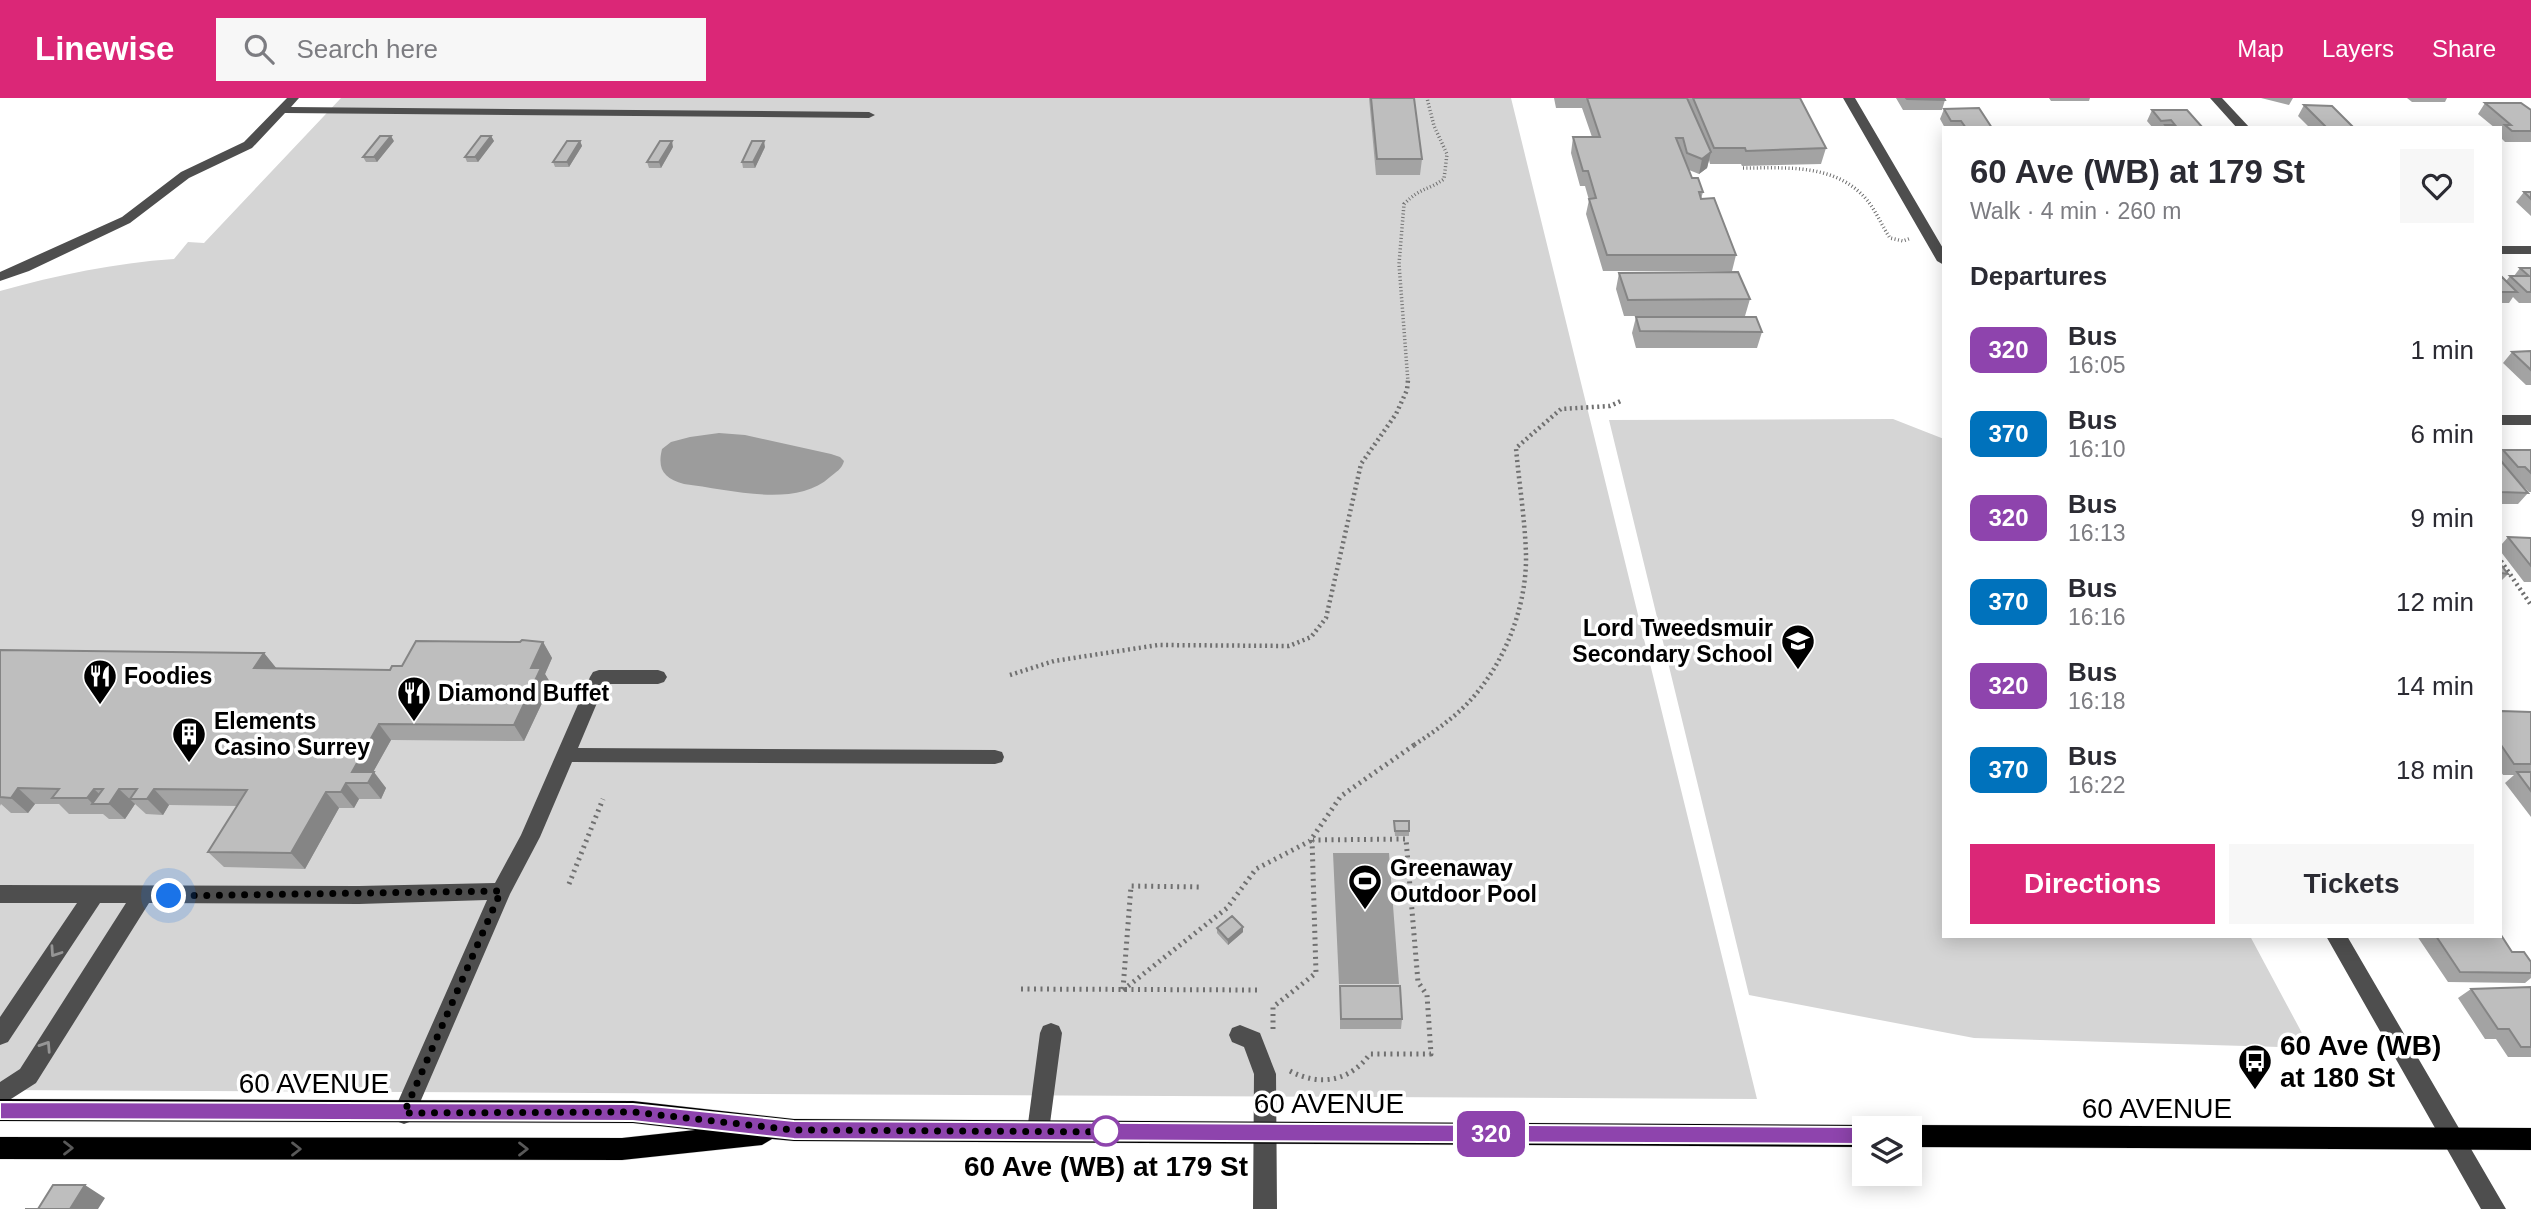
<!DOCTYPE html>
<html lang="en">
<head>
<meta charset="utf-8">
<style>
	:root { --surface:#fff; --page:#f7f7f7; --text:#2b2b33; --muted:#7c7c81; --accent:#db2777 }
	body { margin:0; font-family:Arial,sans-serif; background:var(--page); color:var(--text); height:100vh; display:flex; flex-direction:column; font-size:26px; white-space:nowrap }
	* { box-sizing:border-box; margin:0 }
	p { font-size:23px; color:var(--muted) }
	.icon { flex:none; width:38px; height:38px; fill:none; stroke:currentColor; stroke-width:2; stroke-linecap:round; stroke-linejoin:round }
	.map { position:relative; flex:1; overflow:hidden }
	.sheet { position:absolute; left:1942px; top:28px; width:560px; height:812px; display:flex; flex-direction:column; background:var(--surface); border-radius:0px; box-shadow:0 4px 18px #0003 }
	.sheet>* { flex:none }
	.badge { padding:0 14px; border-radius:10px; font-size:24px; line-height:46px }
	.fabs { position:absolute; left:1852px; top:1018px; display:grid; gap:14px }
	.fabs a { display:grid; place-items:center; width:70px; height:70px; border-radius:0px; background:var(--surface); box-shadow:0 4px 18px #0003; font-size:35px }
	.you { position:absolute; width:35px; height:35px; margin:-18px; border:5px solid #fff; border-radius:50%; background:#1a73e8; box-shadow:0 0 0 10px #1a73e833 }
	.map>.badge { position:absolute; translate:-50% -50%; box-shadow:0 0 0 4px #fff }
	h2 { padding:0 28px; font-size:26px; line-height:63px }
	.round { display:grid; place-items:center; flex:none; width:74px; height:74px; border-radius:0px; background:var(--page) }
	.headline { display:flex; align-items:center; justify-content:space-between; height:119px; padding:0 28px }
	h1 { font-size:33px; font-weight:800; line-height:52px }
	.button { display:flex; gap:14px; margin-top:auto; padding:14px 28px }
	.button a { flex:1; height:80px; border-radius:0px; background:var(--accent); color:#fff; font-size:28px; font-weight:800; line-height:80px; text-align:center }
	.button a+a { background:var(--page); color:var(--text) }
	ul { padding:0; list-style:none }
	li { display:flex; align-items:center; gap:21px; height:84px; padding:0 28px }
	li div { flex:1 }
	li b { display:block; font-size:26px }
	li em { font-style:normal }
	li .badge { min-width:77px; font-weight:700; text-align:center }
	header { display:flex; align-items:center; gap:42px; box-sizing:border-box; height:98px; padding:0 35px; background:var(--accent); color:#fff }
	header strong { font-size:33px }
	nav { display:flex; gap:38px; margin-inline-start:auto; font-size:24px }
	.search { width:490px; height:63px; background:var(--page); display:flex; align-items:center; gap:18px; box-sizing:border-box; padding:0 24px; border-radius:0px; color:var(--muted); font-size:26px }
	.map>svg:first-child { display:block }
</style>
</head>
<body>
<header>
<strong>Linewise</strong>
<div class="search"><svg class="icon" aria-label="search" viewBox="0 0 24 24"><circle cx="10" cy="10" r="6"/><path d="M15 15l6 6"/></svg>Search here</div>
<nav><a>Map</a><a>Layers</a><a>Share</a></nav>
</header>
<div class="map">
<svg width="2531" height="1111" viewBox="0 0 2531 1111">
	<rect width="100%" height="100%" fill="#fff"/>
	<path fill="#d5d5d5" d="M341 0H1511L1757 1001 0 992V193C57 177 115 165 174 161L188 144 204 145Z
		M1893 321 1944 341V838H2250L2310 950 1974 940 1749 897 1609 322Z"/>
	<path fill="#9c9c9c" d="M719 335 745 337 831 356 840 359 844 363C842 371 836 374 830 379 795 411 728 391 684 386 664 380 657 372 662 351L671 344 690 339Z
		M1333 755H1389L1399 886H1339Z"/>
	<g fill="none" stroke-linecap="round" stroke-linejoin="round">
		<g stroke="#dbdbdb" stroke-width="1">
			<path id="major" d="M0 1001 633 1003 794 1021 1864 1027 1872 1031H1864V1049L794 1043 772 1041 762 1047 622 1062 0 1061V1039L622 1040 695 1032 633 1025 0 1023Z
				M1909 1027 2531 1030V1052L1909 1049V1031H1901Z"/>
		</g>
		<path stroke="#707070" stroke-width="3.5" stroke-dasharray="1 2.5" stroke-linecap="butt" d="M1743 70C1786 70 1836 65 1867 102 1876 113 1882 128 1890 140L1903 143 1911 140
			M1408 284 1399 166 1404 106C1421 89 1427 93 1444 81L1447 56 1434 28 1427 0"/>
		<path stroke="#707070" stroke-width="4.5" stroke-dasharray="2 3.5" stroke-linecap="butt" d="M2501 463 2531 507
			M1010 577 1054 563 1158 547 1289 548 1311 539 1326 520 1361 366 1396 316 1407 292 1408 282
			M1414 647C1426 639 1438 631 1449 622 1497 585 1527 517 1526 457 1525 421 1519 385 1516 350L1561 311 1610 308 1623 302"/>
		<path stroke="#707070" stroke-width="5" stroke-dasharray="2 4.5" stroke-linecap="butt" d="M569 786 603 701
			M1021 891 1258 892
			M1123 891 1131 788 1202 789
			M1123 892 1227 810 1256 771 1310 743 1341 698 1417 645
			M1273 931V909L1316 875 1312 740
			M1290 973C1321 989 1350 983 1370 956H1431L1427 897 1418 884 1406 741 1313 742"/>
		<path fill="#4e4e4e" fill-rule="evenodd" d="M287 0H299L291 9 869 14 875 17 869 20 285 15 252 50 189 80 130 125 29 173 0 183V174L122 119 181 74 244 44Z
			M1843 0H1855L1944 152V167L1937 163Z
			M2210 0H2222L2250 30H2237Z
			M2501 148H2531V156H2501Z
			M2501 317H2531V327H2501Z
			M599 572H658L664 574 667 579 664 584 658 586H605L578 650 995 652 1002 654 1004 659 1002 664 995 666 572 664 540 739 510 796 412 1023 404 1026 396 1023 393 1015 487 802 359 806 149 805 36 985 0 1008V984L20 971 126 805H100L8 944 0 947V919L77 805H0V787L359 788 495 785 521 737 590 579 593 574Z
			M2326 838H2347L2506 1111H2481Z
			M1051 925 1059 928 1062 935 1049 1033 1046 1041 1038 1044 1030 1041 1027 1033 1040 935 1043 928Z
			M1240 927 1260 935 1276 976 1277 1111H1253L1254 976 1244 949 1232 944 1229 937 1232 930Z"/>
		<use href="#major" fill="#000" fill-rule="evenodd"/>
	</g>
	<path fill="#a3a3a3" d="M1369 0H1414L1422 61 1420 77H1376Z
		M1554 0H1794L1826 50 1821 66 1742 68 1741 66H1710L1709 62 1707 70 1699 76 1689 72 1692 80 1703 94 1701 101 1736 157 1732 173H1603L1586 116 1589 102 1585 88H1580L1571 55 1573 39H1592L1582 10H1556Z
		M1896 0H1944L1945 2 1942 12H1903Z
		M2049 0H2090L2089 3H2051Z
		M2261 0H2293L2289 7Z
		M2407 0H2447L2445 4H2412Z
		M2485 5 2531 12V44H2505L2501 40V30H2495L2478 16Z
		M2304 7 2354 30H2310L2298 18Z
		M1944 11 1992 30H1945L1940 21Z
		M2152 12 2203 30H2153L2147 23Z
		M491 38 494 43 478 64H467L465 59Z
		M394 43 377 64H366L363 59Z
		M580 43 582 48 569 69H555L553 64Z
		M673 49 661 70H649L647 64Z
		M765 49 755 70H743L742 64Z
		M2524 94H2531V118L2516 104Z
		M2520 170H2531V205H2519L2513 199 2509 205H2501V178L2506 183 2510 178H2514Z
		M1619 175 1750 201 1745 218H1624L1616 191Z
		M1636 219 1762 234 1757 250H1636L1632 235Z
		M2531 253V287H2526L2503 265 2512 254Z
		M2503 352H2531V394H2529L2515 380 2528 395 2518 406H2501V354Z
		M2508 439 2531 440V484H2524L2501 454V447Z
		M2501 467 2508 476 2501 483Z
		M543 544 552 560 545 576 551 586 524 643 391 642 373 674 386 690 381 701H359L354 710H339L305 771 224 769 208 754 237 708 169 707 163 717 146 716 135 706 125 721H109L103 716H69L59 706H35L28 715H11L1 706 0 708V552L264 555 276 570 390 572 402 568Z
		M2501 613 2531 614V719L2505 685 2514 677H2503L2501 674Z
		M1394 723 1409 733V738H1395Z
		M1243 829V834L1228 847 1217 835V830Z
		M2417 838H2501L2512 854 2531 864V880L2525 885 2448 884Z
		M1340 888 1402 921 1401 931H1340Z
		M2531 889V959H2508L2496 941H2485L2458 900 2471 891Z"/>
	<path fill="#858585" d="M391 38 394 43 377 64 374 59Z
		M491 38 494 43 478 64 475 59Z
		M580 43 582 48 569 69 567 64Z
		M672 43 673 49 661 70 659 64Z
		M764 43 765 49 755 70 753 64Z
		M1711 54 1707 70 1699 76 1702 61Z
		M543 544 552 560 545 576 551 586 524 643 514 627 531 570Z
		M264 555 277 571 254 570Z
		M379 626 391 642 367 685 352 674Z
		M374 674 386 690 381 701 368 685Z
		M346 685 359 701 354 710 341 694Z
		M18 690 35 706 28 715 11 700Z
		M94 691 109 705 119 691 135 706 125 721 109 706H93L87 700Z
		M154 691 169 707 163 717 147 701Z
		M326 694 339 710 305 771 291 755Z
		M1243 829V834L1228 847V842Z
		M85 1087 105 1100 98 1111H70Z"/>
	<path fill="#bebebe" stroke="#858585" stroke-width="2" d="M1371 0H1414L1422 61H1377Z
		M1587 0H1687L1711 54 1702 61 1687 55 1683 40H1676L1692 80H1698L1703 94H1699L1701 101 1714 100 1736 157H1607L1589 101 1596 100 1588 73H1583L1573 39H1600Z
		M1693 0H1800L1826 50 1746 53 1745 50H1714Z
		M1906 0H1944L1945 2 1907 1Z
		M2485 5H2521L2531 12V33H2512L2505 27H2511Z
		M2304 7 2332 8 2354 30 2326 29Z
		M1979 10 1992 30H1966L1961 23H1951L1944 11Z
		M2152 12H2187L2203 30H2167L2165 27H2175L2171 22 2161 23Z
		M380 38H391L374 59H363Z
		M481 38H491L475 59H465Z
		M567 43H580L567 64H553Z
		M660 43H672L659 64H647Z
		M752 43H764L753 64H742Z
		M2524 94H2531V101Z
		M2520 170H2531V194H2527L2510 178H2529Z
		M1738 174 1750 201 1628 202 1619 175Z
		M2501 178 2517 194H2501Z
		M1636 219H1756L1762 234 1640 233Z
		M2531 253V272L2512 254Z
		M2503 352H2531V375L2525 369H2518Z
		M2501 363 2528 395 2501 394Z
		M2508 439 2531 440V468Z
		M2501 467 2508 476 2501 475Z
		M522 542 543 544 531 570H541L514 627 379 626 352 674H374L368 685H346L341 694H326L291 755 208 754 247 692 154 691 147 701H130L137 691H119L109 706H92L103 691H94L87 700H52L59 691 18 690 11 700 0 699V552L264 555 254 570 390 572 392 568H402L416 543 520 544Z
		M2501 613 2531 614V666H2514L2501 647Z
		M2517 674H2531V693Z
		M1394 723H1409V733H1395Z
		M1232 818 1243 829 1228 842 1217 830Z
		M2501 837 2512 854H2524L2531 864V875L2460 874 2436 838H2501Z
		M1340 888H1400L1402 921H1341Z
		M2531 889V949H2521L2509 931H2498L2471 891Z
		M53 1087H85L70 1111H25H38Z"/>
	<defs><path id="oneway-chevron" d="M-2-3.5L2.5 0L-2 3.5" fill="none" stroke-width="1.6" stroke-linecap="round" stroke-linejoin="round" transform="scale(1.75)"/></defs>
	<g stroke="#959595">
		<use href="#oneway-chevron" transform="translate(55 854) rotate(124)"/>
		<use href="#oneway-chevron" transform="translate(46 948) rotate(-57)"/>
	</g>
	<g stroke="#595959">
		<use href="#oneway-chevron" transform="translate(68 1050)"/>
		<use href="#oneway-chevron" transform="translate(296 1051)"/>
		<use href="#oneway-chevron" transform="translate(523 1051)"/>
	</g>
	<path fill="#8e44ad" stroke="#fff" stroke-width="2" d="M0 1004 633 1006 794 1023 1864 1029 1870 1031 1873 1038 1870 1044 1864 1046 794 1041 633 1023 0 1021Z"/>
	<g fill="none" stroke-linecap="round" stroke-linejoin="round">
		<path stroke="#000" stroke-width="7" stroke-dasharray="0 12.6" d="M169 798 501 793 404 1015 633 1014 794 1032 1113 1034 1106 1033"/>
	</g>
	<defs>
		<g id="school-pin" transform="scale(1.75)"><path d="M0 17L-7.5 6A9.5 9.5 0 1 1 7.5 6Z" fill="#000" stroke="#fff"/><path d="M0-5L7-2L0 1L-7-2ZM-4 1L0 2.5L4 1V4Q0 6-4 4Z" fill="#fff"/></g>
		<g id="restaurant-pin" transform="scale(1.75)"><path d="M0 17L-7.5 6A9.5 9.5 0 1 1 7.5 6Z" fill="#000" stroke="#fff"/><path d="M-5-6h1v4h1v-4h1v4h1v-4h1v5L-1.5 .5V6h-2V.5L-5-1ZM5-6V6H3V1.5H1.5Q1.5-4 5-6Z" fill="#fff"/></g>
		<g id="building-pin" transform="scale(1.75)"><path d="M0 17L-7.5 6A9.5 9.5 0 1 1 7.5 6Z" fill="#000" stroke="#fff"/><path d="M-4-6H4V6H1V3H-1V6H-4ZM-2.5-4.3h1.7v1.8h-1.7ZM.8-4.3h1.7v1.8H.8ZM-2.5-1h1.7V.8h-1.7ZM.8-1h1.7V.8H.8Z" fill="#fff"/></g>
		<g id="stadium-pin" transform="scale(1.75)"><path d="M0 17L-7.5 6A9.5 9.5 0 1 1 7.5 6Z" fill="#000" stroke="#fff"/><path d="M0-5a6.5 5 0 1 0 0 10a6.5 5 0 1 0 0-10ZM-3.5-1.8h7v3.6h-7Z" fill="#fff"/></g>
		<g id="bus-pin" transform="scale(1.75)"><path d="M0 17L-7.5 6A9.5 9.5 0 1 1 7.5 6Z" fill="#000" stroke="#fff"/><path d="M-5-6H5V4H4V6H2V4H-2V6H-4V4H-5ZM-3.5-4V0h7V-4ZM-3.5 1.2v1.5H-2V1.2ZM2 1.2v1.5H3.5V1.2Z" fill="#fff"/></g>
	</defs>
	<g fill-rule="evenodd">
		<use href="#school-pin" x="1798" y="543"/>
		<use href="#restaurant-pin" x="100" y="578"/>
		<use href="#restaurant-pin" x="414" y="595"/>
		<use href="#building-pin" x="189" y="636"/>
		<use href="#stadium-pin" x="1365" y="783"/>
		<use href="#bus-pin" x="2255" y="963"/>
	</g>
	<circle fill="#fff" stroke="#8e44ad" stroke-width="3.5" cx="1106" cy="1033" r="14"/>
	<g text-anchor="middle" dominant-baseline="central" stroke-width="7" stroke-linejoin="round" paint-order="stroke">
		<g font-size="23" font-weight="bold" fill="#000" stroke="#fff" text-anchor="start">
			<text x="1773" y="530" text-anchor="end">Lord Tweedsmuir<tspan x="1773" dy="26">Secondary School</tspan></text>
			<text x="124" y="578">Foodies</text>
			<text x="438" y="595">Diamond Buffet</text>
			<text x="214" y="623">Elements<tspan x="214" dy="26">Casino Surrey</tspan></text>
			<text x="1390" y="770">Greenaway<tspan x="1390" dy="26">Outdoor Pool</tspan></text>
		</g>
		<g font-size="28" font-weight="bold" fill="#000" stroke="#fff" text-anchor="start">
			<text x="2280" y="947">60 Ave (WB)<tspan x="2280" dy="32">at 180 St</tspan></text>
		</g>
		<g font-size="28" fill="#000" stroke="#fff">
			<text x="314" y="985">60 AVENUE</text>
			<text x="1329" y="1005">60 AVENUE</text>
			<text x="2157" y="1010">60 AVENUE</text>
		</g>
		<g font-size="28" font-weight="bold" fill="#000" stroke="#fff">
			<text x="1106" y="1068">60 Ave (WB) at 179 St</text>
		</g>
	</g>
</svg>
<div class="fabs">
<a><svg class="icon" aria-label="layers" viewBox="0 0 24 24"><path d="M12 4l9 5-9 5-9-5zM3 14l9 5 9-5"/></svg></a>
</div>
<div class="you" style="left:169px;top:798px"></div>
<b class="badge" style="left:1491px;top:1036px;background:#8e44ad;color:#fff">320</b>
<section class="sheet">
<div class="headline"><div><h1>60 Ave (WB) at 179 St</h1><p>Walk · 4 min · 260 m</p></div><a class="round"><svg class="icon" aria-label="heart" viewBox="0 0 24 24"><path d="M12 20l-8-8c-3-5 5-10 8-4 3-6 11-1 8 4z"/></svg></a></div>
<h2>Departures</h2>
<ul>
<li><span class="badge" style="background:#8e44ad;color:#fff">320</span><div><b>Bus</b><p>16:05</p></div><em>1 min</em></li>
<li><span class="badge" style="background:#0072bc;color:#fff">370</span><div><b>Bus</b><p>16:10</p></div><em>6 min</em></li>
<li><span class="badge" style="background:#8e44ad;color:#fff">320</span><div><b>Bus</b><p>16:13</p></div><em>9 min</em></li>
<li><span class="badge" style="background:#0072bc;color:#fff">370</span><div><b>Bus</b><p>16:16</p></div><em>12 min</em></li>
<li><span class="badge" style="background:#8e44ad;color:#fff">320</span><div><b>Bus</b><p>16:18</p></div><em>14 min</em></li>
<li><span class="badge" style="background:#0072bc;color:#fff">370</span><div><b>Bus</b><p>16:22</p></div><em>18 min</em></li>
</ul>
<div class="button"><a>Directions</a><a>Tickets</a></div>
</section>
</div>
</body>
</html>
